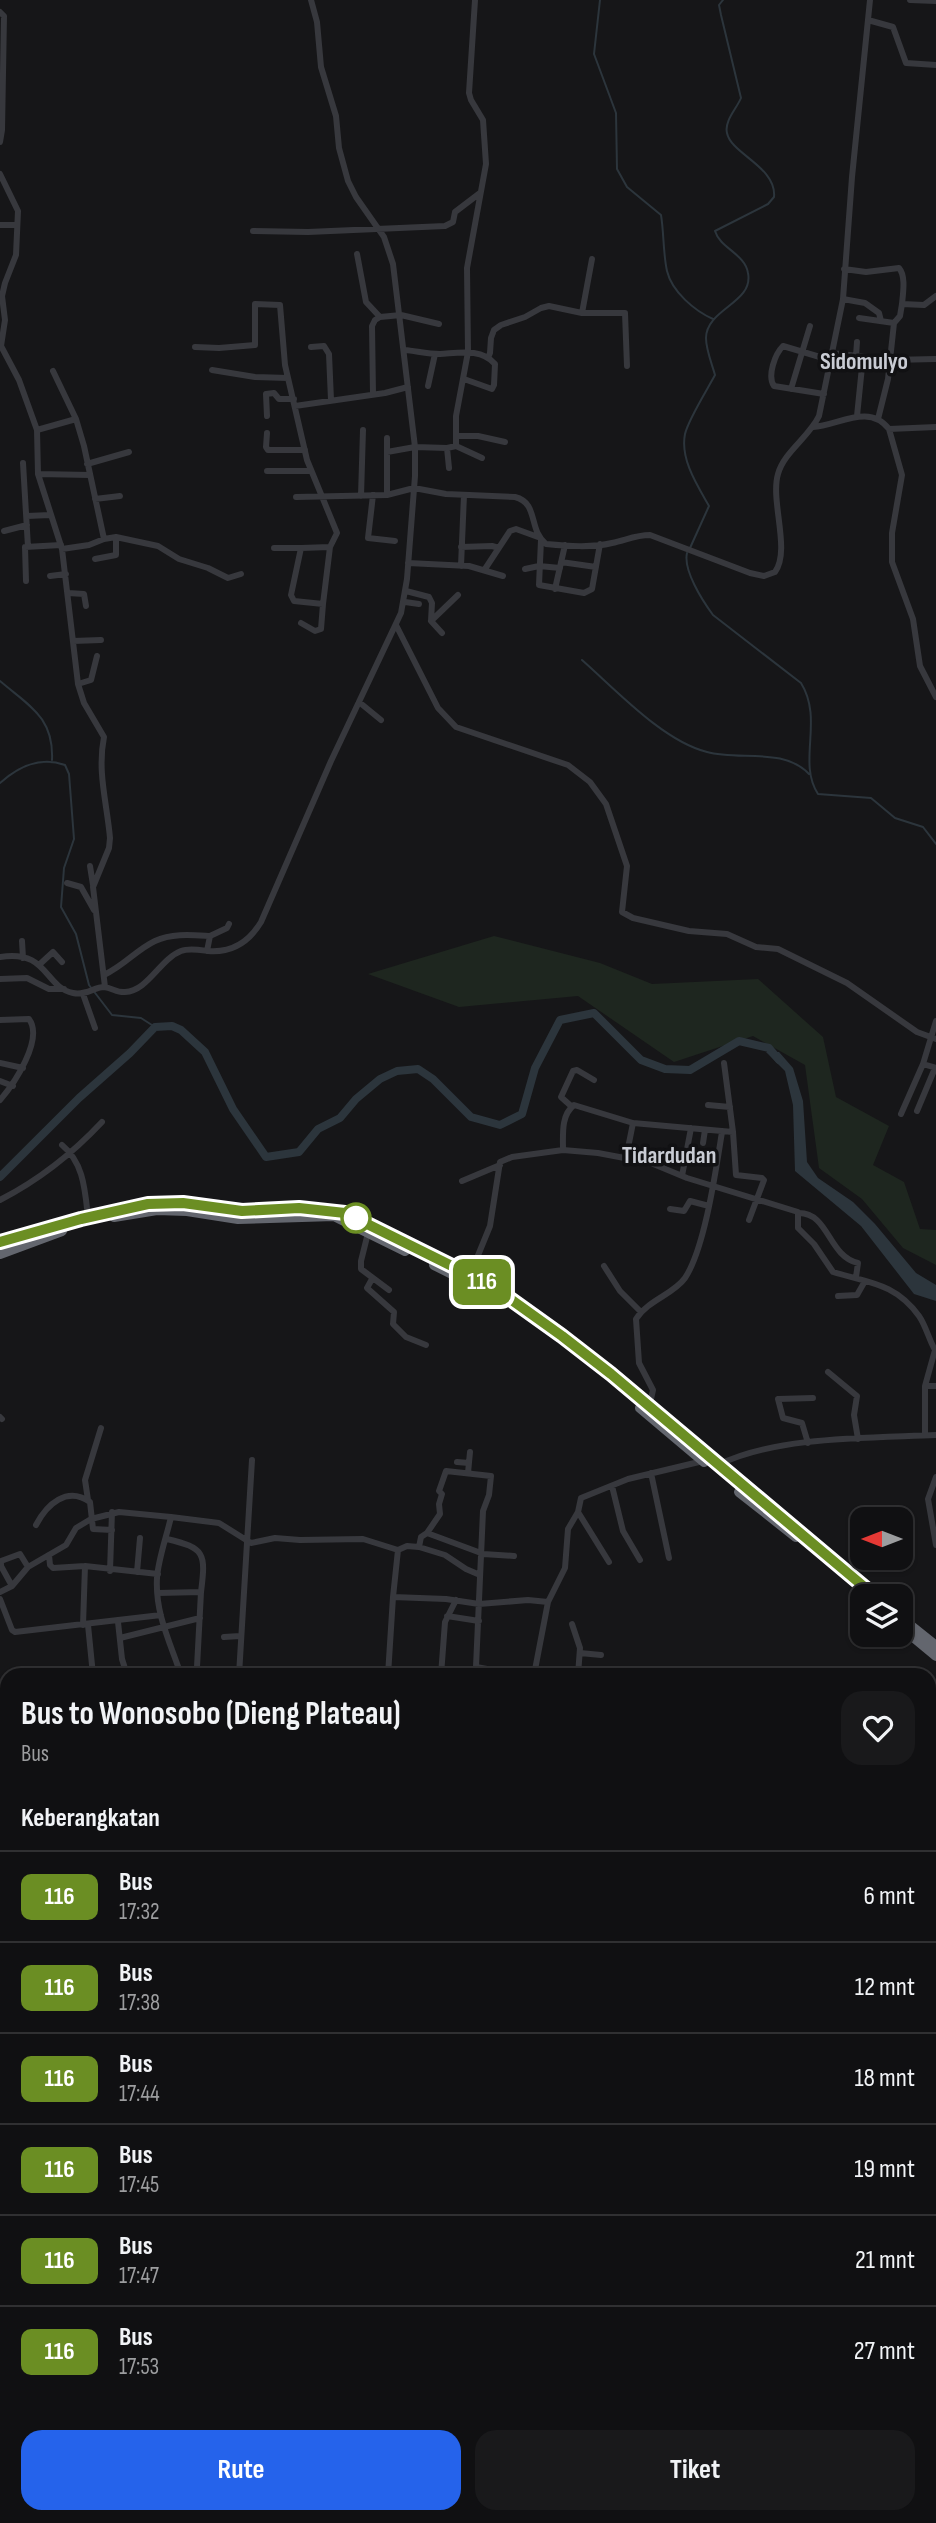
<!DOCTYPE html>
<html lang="id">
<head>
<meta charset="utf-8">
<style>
	:root { --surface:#101012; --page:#19191b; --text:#f1f3f6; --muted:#9c9d9f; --line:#303032; --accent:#2563eb }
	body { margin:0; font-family:"Sofia Sans Condensed",sans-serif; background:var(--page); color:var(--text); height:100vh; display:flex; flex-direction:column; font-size:26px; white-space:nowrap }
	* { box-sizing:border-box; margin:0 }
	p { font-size:23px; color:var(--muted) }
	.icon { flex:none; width:38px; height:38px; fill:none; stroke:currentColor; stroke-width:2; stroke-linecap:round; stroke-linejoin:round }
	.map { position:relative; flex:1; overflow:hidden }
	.details { position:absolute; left:0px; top:1668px; width:936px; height:856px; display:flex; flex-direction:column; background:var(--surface); border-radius:21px 21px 0 0; box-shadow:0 2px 5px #0004,0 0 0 2px var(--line) }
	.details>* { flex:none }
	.badge { padding:0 14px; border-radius:10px; font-size:24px; line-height:46px }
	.needle { width:46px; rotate:270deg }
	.tools { position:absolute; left:850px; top:1507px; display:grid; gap:14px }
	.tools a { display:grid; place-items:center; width:63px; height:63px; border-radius:14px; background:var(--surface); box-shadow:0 2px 5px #0004,0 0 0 2px var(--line); font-size:35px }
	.map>.badge { position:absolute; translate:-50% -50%; box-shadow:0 0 0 4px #fff }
	h2 { padding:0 21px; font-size:26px; line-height:63px }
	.round { display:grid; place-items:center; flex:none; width:74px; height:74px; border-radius:21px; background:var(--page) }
	.overview { display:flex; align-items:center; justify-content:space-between; height:119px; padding:0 21px }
	h1 { font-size:33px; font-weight:700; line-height:52px }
	.action { display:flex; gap:14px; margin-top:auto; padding:14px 21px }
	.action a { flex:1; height:80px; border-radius:21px; background:var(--accent); color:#fff; font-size:28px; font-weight:700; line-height:80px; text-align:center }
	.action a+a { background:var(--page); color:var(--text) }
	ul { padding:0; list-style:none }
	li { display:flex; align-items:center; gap:21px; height:91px; padding:0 21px; border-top:2px solid var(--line) }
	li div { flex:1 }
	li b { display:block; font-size:26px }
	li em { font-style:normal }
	li .badge { min-width:77px; font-weight:700; text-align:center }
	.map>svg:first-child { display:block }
</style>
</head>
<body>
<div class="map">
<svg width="936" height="2523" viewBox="0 0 936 2523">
	<rect width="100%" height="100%" fill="#161618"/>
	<path fill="#1e261f" d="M494 936 600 963 652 984 758 979 823 1037 836 1097 889 1126 873 1165 904 1182 920 1229 936 1230V1265L903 1248 862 1199 819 1168 805 1065 753 1036 674 1062 578 996 459 1007 368 974Z
		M929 2123 936 2127V2523H149V2516H929Z"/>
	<path fill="#2c353c" d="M766 1052H779L793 1068 803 1101 807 1162 818 1178 853 1202 875 1224 916 1273 936 1285V1301L914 1294 861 1226 795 1171 793 1105 785 1071Z"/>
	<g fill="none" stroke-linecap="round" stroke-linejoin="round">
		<path stroke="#2c353c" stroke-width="2" d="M600 0 594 54 616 113 617 169 627 187 661 215C664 233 663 253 667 271 672 292 695 311 713 319
			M690 548 709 506C697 485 680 459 685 434 688 420 707 390 715 375 712 364 706 350 706 338 706 309 754 303 748 273 745 254 720 248 715 231L768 204 774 197C777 167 731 154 727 133 724 121 737 108 741 98L721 15 719 5 723 0
			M687 553C683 570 702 600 713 615L801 683C824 720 797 762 818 794L871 798 895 818 923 827 936 844
			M582 660C616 690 663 741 707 752 739 761 784 747 809 774
			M0 681C29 706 54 717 52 760
			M0 783C19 766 40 756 65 765L69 774 74 839 64 868 61 907 76 934 89 985 112 1015 141 1018 155 1027
			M929 2122 936 2125
			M0 2132 7 2130"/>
		<path stroke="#2c353c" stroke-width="8" d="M0 1177 79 1098 130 1053 155 1027 172 1026 181 1030 205 1052 233 1109 266 1157 299 1152 318 1129 340 1118 356 1099 380 1079 397 1071 418 1069 433 1079 471 1117 500 1125 522 1114 535 1068 560 1020 594 1013 641 1060 665 1069 690 1070 739 1041 769 1048 779 1060"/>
		<path stroke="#37383d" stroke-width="6" d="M910 0 936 1
			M0 12 4 16 2 130 0 142
			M868 20 893 27 906 63 936 65
			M0 174 18 211 16 255 5 283 2 296 5 320 1 346 19 380 37 430 38 474 62 549 78 684 84 703 104 737C97 772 107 803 110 838L109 848 93 887 105 987
			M0 225H17
			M253 231 308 232 445 226 453 222 455 212 480 193
			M357 254 366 302 380 317 401 315 439 324
			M844 269 866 272 899 268C906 276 903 293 902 304
			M843 299 865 303 879 313 881 321
			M582 313 592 259
			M859 318 894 323 888 379 878 419
			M894 323 900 316 902 304 924 305 936 296
			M195 347 219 348 255 345V304L280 305 285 365 307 460 337 533 330 547 301 548 291 595 294 601 323 604 330 547
			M311 347 324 346 329 354 331 400
			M405 350C416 351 428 354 440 354 459 353 481 348 495 364L494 385 492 389 464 379
			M832 353 891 360 936 359
			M856 356 857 342
			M488 358 490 353 491 338 494 330 501 325 525 317 541 308 549 306 582 313H625L627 366
			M212 370 255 377 288 378
			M53 371 76 419
			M428 386 435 354
			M791 389 810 326
			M373 394 372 326 375 320 380 317
			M824 394 774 386C767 376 775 354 783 346L830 360
			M295 406 385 393 408 387
			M267 416 266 394 274 393 279 399H294
			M857 416 863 357
			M813 427C839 425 869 403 889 429L936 427
			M889 429 902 475 892 533V562L913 619 920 666 936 697
			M37 430 76 419 84 446 104 539 89 545 62 549
			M267 433 266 447 268 450H305
			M456 436H478L505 442
			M387 438V495
			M456 446 482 458
			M387 452 415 447 447 448
			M23 463 28 547
			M87 464 129 452
			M449 468 447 448 456 446V416L468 352 467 268 486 164 483 120 471 100 469 93 475 0
			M267 471H311
			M38 474 90 475
			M373 495 368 538 395 541
			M361 496 363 430
			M296 497 387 495 414 488 446 494 515 497C539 503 528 530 546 544 567 546 592 548 612 543 626 540 636 535 650 535L750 573 764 576 775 572C791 550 770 501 778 474 784 452 809 437 819 416L843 299 852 177 870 0
			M95 499 120 496
			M27 516 50 515
			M4 531 27 525
			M104 539 116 537 158 546 179 559 208 568 228 578 241 574
			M541 540 539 585 584 593 592 589 600 544
			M461 547 492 546 499 548
			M274 548H301
			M95 559 116 555V537
			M561 562 596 567
			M408 563 469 566 503 576
			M461 566 464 495
			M485 569 510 531 516 529 538 537
			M525 569 539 566 560 568
			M50 576 66 574
			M26 581 25 547 61 545
			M555 589 565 545
			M406 591 429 597 432 603 431 621 442 633
			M68 593 84 594 86 606
			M405 602 419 604
			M431 621 458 595
			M301 623 315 631 321 629 323 604
			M396 625 438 708 456 727 568 765 590 782 606 804 627 866 622 912 633 918 689 931 727 934 756 947 778 949 847 983 917 1032 936 1039
			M73 641 101 640
			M78 684 91 680 97 656
			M359 702 381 720
			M90 866 93 885
			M67 883 81 887 94 910
			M22 941 23 958
			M207 951 210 936 227 928 229 924
			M0 957C48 949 44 987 73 993 86 996 94 987 104 987 112 988 118 993 125 992 148 991 160 959 181 951 189 948 200 950 208 951 232 953 249 942 261 922L331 761 401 613 407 579 415 476V447L393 264 384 237 356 197 348 181 339 148 336 116 321 67 317 22 311 0
			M40 964 53 952 62 962
			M104 975C125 965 136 950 155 941 172 933 192 935 210 936
			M0 979 27 978 49 989H64
			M83 994 95 1028
			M0 1020 29 1019C44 1039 14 1084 0 1100
			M0 1063 23 1068
			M724 1063 733 1132
			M923 1064 936 1021
			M0 1081 13 1086
			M708 1105 730 1107
			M571 1106 561 1097 573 1071 577 1070 594 1080
			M917 1111 935 1068
			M901 1114 923 1064 936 1068
			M703 1143 705 1130
			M62 1145C84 1163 85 1191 88 1217
			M563 1150C563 1134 561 1115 574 1105L633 1123 733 1132 736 1175 762 1178 764 1180 749 1220
			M626 1158 633 1123
			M682 1176 691 1128
			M462 1181 500 1165
			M0 1200C39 1180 72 1154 102 1122
			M670 1209 684 1211 690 1201 709 1206
			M799 1213C829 1213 828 1256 858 1263L856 1277
			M368 1233 361 1261V1269L389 1290
			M604 1266 620 1291 641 1312
			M470 1275 490 1226 500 1162 512 1157 563 1150 598 1153 651 1163 687 1178 798 1212V1228L814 1244 833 1272C869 1283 895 1283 919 1316 926 1326 929 1340 935 1350L925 1386V1435
			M372 1279 367 1288 394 1312 393 1324 406 1337 426 1345
			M838 1296 857 1295 865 1281
			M828 1372 857 1396 854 1415 858 1439
			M925 1386H936
			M649 1408 653 1390 639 1363 636 1319C648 1300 674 1294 685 1278 705 1248 716 1169 722 1132
			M0 1417 2 1419
			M808 1443 802 1423 783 1418 778 1399 813 1398
			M457 1462 469 1463
			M718 1465C776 1436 871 1438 936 1435
			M468 1473 470 1452
			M651 1473 669 1558
			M936 1477 928 1499 936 1545
			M612 1486 623 1531 640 1560
			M88 1500 85 1480 101 1428
			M578 1512 609 1562
			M36 1525C47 1504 67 1486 90 1502L93 1529 112 1530
			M427 1533 481 1553
			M167 1539C205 1548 206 1553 201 1592
			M419 1547 445 1555 466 1569 480 1575
			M398 1550 407 1546 419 1547 421 1537 427 1533 440 1514 439 1504 442 1494 439 1491 446 1471 491 1476 489 1495 483 1511 476 1667 521 1675
			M483 1554 514 1556
			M49 1555 50 1565 53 1568 85 1566 83 1625
			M85 1566 158 1574
			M110 1571 112 1512
			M137 1572 140 1538
			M12 1586 1 1566V1561L20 1554 28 1567
			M0 1592 12 1586 28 1567 66 1545 76 1528 91 1519 119 1512 171 1517
			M158 1593 201 1592 197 1667
			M0 1599 12 1630 15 1632 161 1615
			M447 1616 479 1621
			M118 1622 122 1659 127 1675
			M572 1624 580 1648 578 1675
			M88 1625 93 1675
			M224 1637 240 1636
			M120 1638 200 1618
			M580 1653 601 1655
			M441 1671 454 1675
			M181 1675C170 1642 155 1613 157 1578 158 1560 167 1535 171 1517L219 1523 251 1543 275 1538 300 1540 363 1539 398 1550 393 1597
			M239 1675 252 1460
			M388 1675 393 1597 446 1599 479 1604 528 1600 548 1602
			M441 1675 445 1622 456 1600
			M534 1675 548 1602 565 1568 568 1529 578 1512 581 1498 628 1479 703 1461
			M0 1728 7 1727
			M0 1749 7 1782
			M929 1818 936 1819
			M0 1842 7 1838
			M0 1856 7 1855
			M0 1894 7 1893
			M929 1981 933 1951
			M0 1984 7 1985
			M5 2032 4 2052 7 2053
			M929 2043 936 2044
			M0 2074 7 2076
			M929 2118 936 2121
			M0 2127 7 2126
			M0 2330H7
			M0 2379 7 2378
			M0 2462H7
			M0 2471 7 2507
			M9 2516 10 2523"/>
		<path stroke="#53555c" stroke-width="8" d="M929 2077 936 2076
			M0 2243 7 2242
			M0 2254 7 2253
			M0 2412 7 2452
			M18 2516 20 2523"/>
		<path stroke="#63666e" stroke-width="10" d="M114 1217 157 1210 187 1211 238 1219 334 1216 405 1251
			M0 1242 107 1212 148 1204 182 1203 242 1211 299 1208 345 1213 470 1275 509 1298 562 1336 611 1374 734 1480 779 1514 875 1596
			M0 1254 62 1231
			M434 1265 480 1288
			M640 1408 704 1462
			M739 1492 796 1537
			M901 1618 936 1646
			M901 1627 936 1656"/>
	</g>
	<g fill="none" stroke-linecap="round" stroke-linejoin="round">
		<g stroke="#fff" stroke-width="16">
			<path id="line" d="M0 1242 81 1219 148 1204 183 1203 242 1211 299 1208 345 1213 470 1275 509 1298 562 1336 611 1374 875 1596"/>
		</g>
		<use href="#line" stroke="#6b8e23" stroke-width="10"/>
	</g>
	<circle fill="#fff" stroke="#6b8e23" stroke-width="3.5" cx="356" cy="1218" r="14"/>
	<g text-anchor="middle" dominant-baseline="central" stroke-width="7" stroke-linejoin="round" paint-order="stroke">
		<g font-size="24" font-weight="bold" fill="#c9ccd4" stroke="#111113">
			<text x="864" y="361">Sidomulyo</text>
			<text x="669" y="1155">Tidardudan</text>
		</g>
	</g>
</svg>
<div class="tools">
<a><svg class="needle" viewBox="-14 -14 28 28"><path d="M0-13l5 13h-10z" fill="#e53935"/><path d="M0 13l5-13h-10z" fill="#9c9d9f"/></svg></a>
<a><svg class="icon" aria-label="layers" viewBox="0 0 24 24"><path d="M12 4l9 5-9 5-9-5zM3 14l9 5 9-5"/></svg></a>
</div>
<b class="badge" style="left:482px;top:1282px;background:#6b8e23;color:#fff">116</b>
<section class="details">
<div class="overview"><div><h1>Bus to Wonosobo (Dieng Plateau)</h1><p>Bus</p></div><a class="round"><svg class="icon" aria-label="heart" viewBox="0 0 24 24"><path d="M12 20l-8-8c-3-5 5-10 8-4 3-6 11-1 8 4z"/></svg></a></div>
<h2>Keberangkatan</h2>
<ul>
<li><span class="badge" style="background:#6b8e23;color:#fff">116</span><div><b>Bus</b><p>17:32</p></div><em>6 mnt</em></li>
<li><span class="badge" style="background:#6b8e23;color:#fff">116</span><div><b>Bus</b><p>17:38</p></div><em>12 mnt</em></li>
<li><span class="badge" style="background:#6b8e23;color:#fff">116</span><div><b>Bus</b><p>17:44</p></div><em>18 mnt</em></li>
<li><span class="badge" style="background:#6b8e23;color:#fff">116</span><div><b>Bus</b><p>17:45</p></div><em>19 mnt</em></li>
<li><span class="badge" style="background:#6b8e23;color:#fff">116</span><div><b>Bus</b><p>17:47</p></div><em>21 mnt</em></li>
<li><span class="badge" style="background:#6b8e23;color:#fff">116</span><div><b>Bus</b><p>17:53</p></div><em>27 mnt</em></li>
</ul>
<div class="action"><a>Rute</a><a>Tiket</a></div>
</section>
</div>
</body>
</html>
